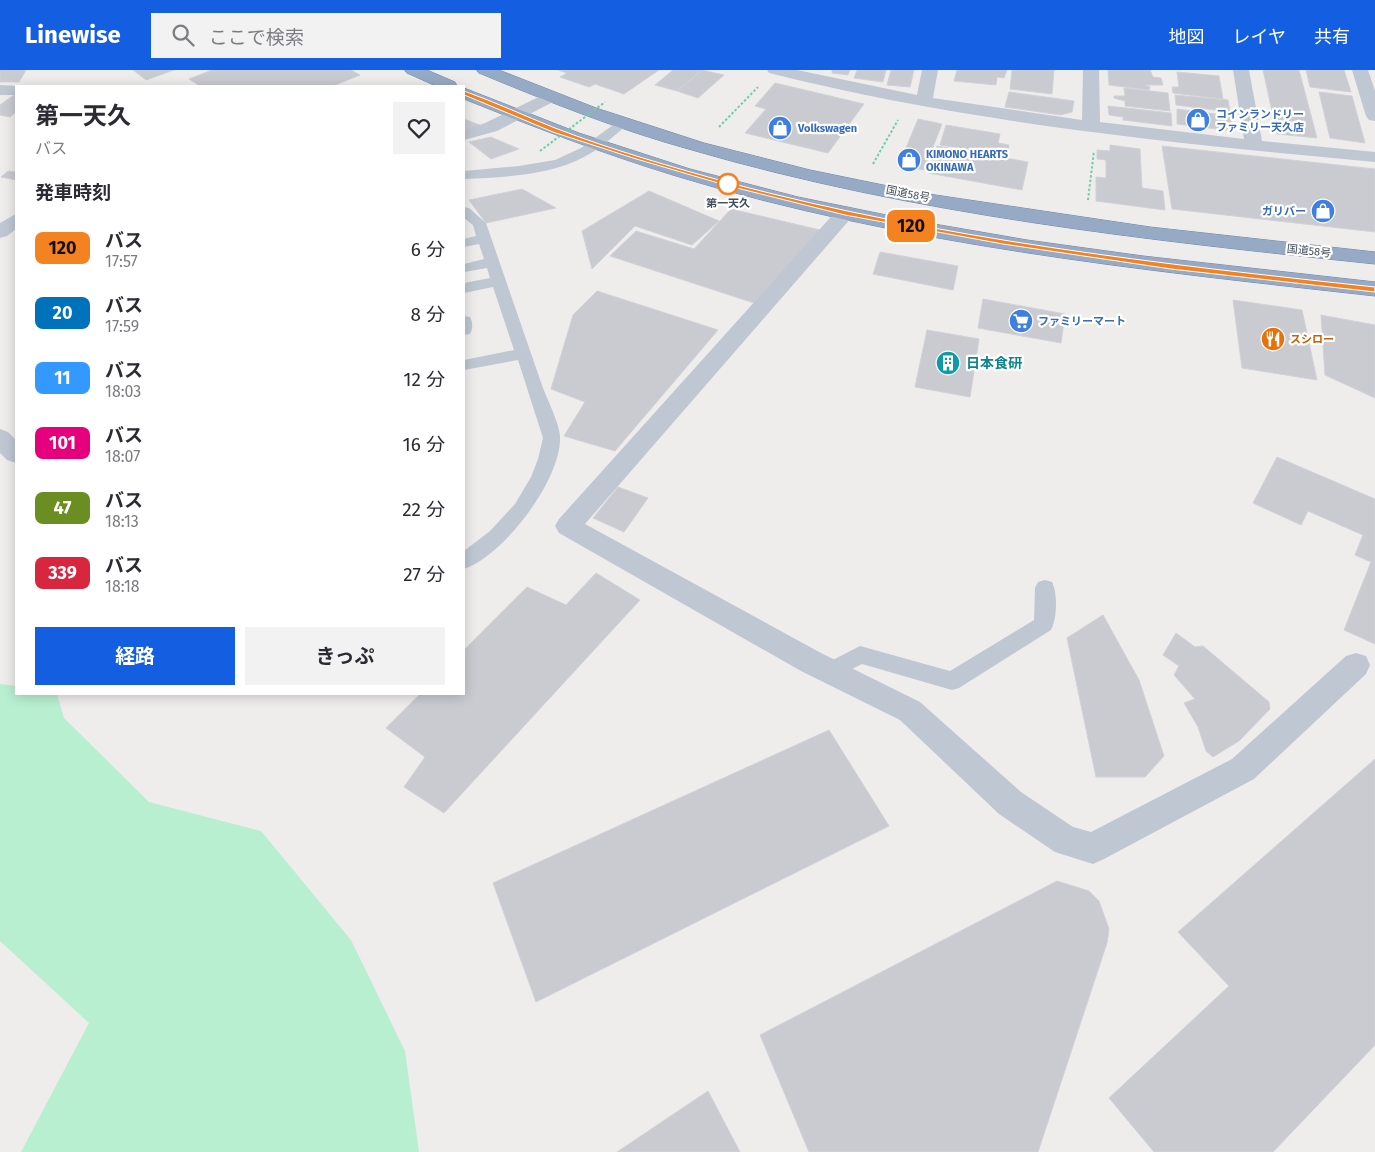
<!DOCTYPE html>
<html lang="ja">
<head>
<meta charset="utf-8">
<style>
	:root { --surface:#fff; --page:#f2f2f3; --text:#2b2b33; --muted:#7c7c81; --accent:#145ee1 }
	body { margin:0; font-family:"Fira Sans","Noto Sans JP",sans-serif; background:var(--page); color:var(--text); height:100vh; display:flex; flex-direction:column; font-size:19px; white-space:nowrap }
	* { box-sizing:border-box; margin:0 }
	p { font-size:16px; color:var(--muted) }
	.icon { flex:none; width:28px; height:28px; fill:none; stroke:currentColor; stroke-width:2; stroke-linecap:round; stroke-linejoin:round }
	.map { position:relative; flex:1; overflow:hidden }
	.panel { position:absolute; left:15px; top:15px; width:450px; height:610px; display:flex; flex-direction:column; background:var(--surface); border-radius:0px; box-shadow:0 2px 12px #0003 }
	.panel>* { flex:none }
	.badge { padding:0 10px; border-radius:8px; font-size:18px; line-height:32px }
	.map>.badge { position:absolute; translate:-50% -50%; box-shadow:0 0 0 2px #fff }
	h2 { padding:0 20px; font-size:19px; line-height:45px }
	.round { display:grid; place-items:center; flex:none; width:52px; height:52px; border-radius:0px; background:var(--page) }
	.summary { display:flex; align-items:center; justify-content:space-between; height:85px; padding:0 20px }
	h1 { font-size:24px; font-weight:700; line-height:38px }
	.button { display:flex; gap:10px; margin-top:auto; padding:10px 20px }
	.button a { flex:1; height:58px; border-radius:0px; background:var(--accent); color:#fff; font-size:20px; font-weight:700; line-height:58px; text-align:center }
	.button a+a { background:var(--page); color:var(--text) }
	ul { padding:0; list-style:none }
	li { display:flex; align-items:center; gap:15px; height:65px; padding:0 20px }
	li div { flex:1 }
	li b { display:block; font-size:19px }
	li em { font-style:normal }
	li .badge { min-width:55px; font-weight:700; text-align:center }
	header { display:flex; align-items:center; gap:30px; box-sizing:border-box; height:70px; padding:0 25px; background:var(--accent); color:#fff }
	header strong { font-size:24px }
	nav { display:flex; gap:28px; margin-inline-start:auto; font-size:18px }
	.search { width:350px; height:45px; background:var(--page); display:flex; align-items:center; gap:12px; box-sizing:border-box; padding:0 18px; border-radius:0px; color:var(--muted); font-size:19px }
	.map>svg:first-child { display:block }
</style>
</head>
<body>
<header>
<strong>Linewise</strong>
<div class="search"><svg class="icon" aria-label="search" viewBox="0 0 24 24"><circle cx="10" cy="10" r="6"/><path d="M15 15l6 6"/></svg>ここで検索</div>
<nav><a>地図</a><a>レイヤ</a><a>共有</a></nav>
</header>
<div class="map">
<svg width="1375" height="1082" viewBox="0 0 1375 1082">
	<rect width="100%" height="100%" fill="#efecec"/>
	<path fill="#b8efd1" d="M0 614 16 616V624H57L64 648 149 732 261 761 351 870 405 981 419 1082H21L89 953 0 871Z"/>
	<path fill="#c9cbd1" stroke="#d0d2d8" d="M0 0H26L19 12H0Z
		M133 0H174L146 10Z
		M212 0H351L360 5 333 16H200L189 9Z
		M558 0H659L624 24 595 14 589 17 560 7 567 3Z
		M673 0H702L677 21 655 15Z
		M702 0 724 5 698 28 677 21Z
		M832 0H850L848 5 832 3Z
		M857 0H886L883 12 854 8Z
		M891 0H914L910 17 887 15Z
		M957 0H1007L1004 8 997 7 996 15 954 11Z
		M1012 0H1054L1052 24 1010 19Z
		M1108 0H1150L1153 7 1161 8 1163 15H1145L1150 17 1149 20 1109 15Z
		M1263 0H1299L1317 68 1277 64Z
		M1306 0H1344L1351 22 1310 17Z
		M1177 2 1219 6 1223 29 1173 23 1172 17H1179Z
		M775 13 864 34 828 83 745 63 766 39 755 36Z
		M1124 18 1168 23 1170 41 1125 36V31L1114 28V26H1125Z
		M1009 22 1074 31 1072 42 1061 45 1005 37Z
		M1319 22 1352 26 1365 73 1330 68Z
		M14 25 16 26V42L10 47 0 45V35Z
		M1175 25 1228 30 1230 42 1176 35Z
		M1108 36 1171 43 1172 56 1123 50V47L1109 45Z
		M1177 39 1230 46 1233 61 1177 54Z
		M464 49 480 55 477 58 464 60Z
		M918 49 942 54 924 100 899 95Z
		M946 55 1000 64 998 73 1009 75 1007 86 940 75Z
		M491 67 519 79 491 89 469 72Z
		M1110 75 1140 79 1142 118 1163 121 1165 140 1096 131V107L1106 108V90L1097 89V80L1110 81Z
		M937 76 1028 92 1022 120 928 103Z
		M1162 76 1375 99V162L1172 139Z
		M8 101 16 102V110L1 107Z
		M522 119 556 138 486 153 469 130Z
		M649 121 719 151 692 175 635 156 592 199 582 161Z
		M731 139 820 160 754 233 610 186 636 161 694 179Z
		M880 182 958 196 953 220 873 204Z
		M597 221 718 260 615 381 564 366 585 332 551 319 573 245Z
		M983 229 1065 244 1061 273 978 258Z
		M1233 230 1302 240 1317 310 1242 298Z
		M1321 245 1375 255V328L1325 305Z
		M927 260 979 269 970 327 915 317Z
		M1277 387 1375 429V574L1344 560 1371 492 1355 485 1363 465 1308 441 1301 455 1253 433Z
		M618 417 648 428 624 462 593 448Z
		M596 503 640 530 444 743 404 717 425 687 386 658 420 624H464V580L527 517 566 535Z
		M1103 545 1139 610 1164 686 1145 707H1096L1067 568Z
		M1176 563 1195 577 1203 576 1269 632 1270 639 1239 671 1213 687 1206 681 1198 657 1184 633 1195 629 1174 605 1179 596 1163 585Z
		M829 660 889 756 536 932 493 813Z
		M1375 689V975L1273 1082H1154L1109 1028 1229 916 1178 862Z
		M1057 811 1089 821 1099 831 1109 859 1107 873 1038 1082H809L760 965Z
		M708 1021 740 1082H617Z"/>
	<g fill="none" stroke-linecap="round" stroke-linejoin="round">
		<g stroke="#6d85a9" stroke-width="1">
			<path id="trunk" d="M405 0H427L455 12 457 16H436L407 3Z
				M477 0H499L596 38 704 73 810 100 922 123 1150 157 1375 182V194C1146 170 915 145 692 80 619 60 549 32 479 3Z
				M464 18 579 63 690 99 798 127 911 150 1027 170 1143 186 1375 212V226C1141 200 902 175 676 106 604 84 534 57 464 29Z"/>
		</g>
		<path stroke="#6fcea6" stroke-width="2" stroke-dasharray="2.5 2" stroke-linecap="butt" d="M719 57 758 17
			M873 94 898 50
			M1088 130 1094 81"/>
		<path fill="#bfc7d2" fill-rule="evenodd" d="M623 48 627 49 629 52 627 55C614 66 600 79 584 87 549 106 503 107 464 109V101L519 96 555 90 581 78Z
			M464 137 469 138 486 153C505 208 524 263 543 318 548 331 561 357 560 369 560 411 504 485 464 499V481L490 461 515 434 531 407 538 389 543 368 518 290 464 300V290L514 280 493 217 464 223V213L490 208 487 198 464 202V194L484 189 479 174 464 177V169L476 166 473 155 464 148Z
			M464 246 470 247C473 253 473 258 470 264L464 265Z
			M1045 510 1052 512C1058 524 1057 549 1051 560L959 618 952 620 862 594 830 610 823 607 820 601 823 595 860 576 950 601 1034 550 1035 518 1038 512Z"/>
		<path fill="#bfc7d2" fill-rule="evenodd" d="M767 0H797L917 25 922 0H938L933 28 1082 50 1083 0H1099L1100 52 1244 69 1233 0H1249L1262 71 1375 82V92C1172 73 968 53 769 3Z
			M1352 0H1368L1375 21V51L1369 50 1366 46Z
			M0 15 21 16H16V25H0Z
			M549 22 555 23 557 27 555 31 497 61 464 70V60L485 53Z
			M845 137 852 139 855 143 852 147 585 454 821 583 920 632 1021 722 1073 757 1091 762 1232 689 1346 586 1356 583 1366 586 1370 595 1366 604 1254 709 1104 789 1093 794 1055 782 999 744 900 650 801 601 559 463 555 456 559 449 838 139Z
			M16 144V159L7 166 0 168V153Z
			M0 359 8 362 16 370V393L7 390 0 383Z"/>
		<use href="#trunk" fill="#96aac5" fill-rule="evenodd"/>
		<path stroke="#6fcea6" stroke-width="2" stroke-dasharray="2.5 2" stroke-linecap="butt" d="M540 81 605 32"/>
	</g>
	<path fill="#f58220" stroke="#fff" d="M464 21C495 32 525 46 555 58 612 80 672 97 730 113 941 169 1159 194 1375 217V222L1171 199 1003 174 845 145 725 115 633 88 553 62 462 24Z"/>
	<defs>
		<g id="shop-disc" transform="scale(1.25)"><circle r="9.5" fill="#3f7fe0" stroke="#fff"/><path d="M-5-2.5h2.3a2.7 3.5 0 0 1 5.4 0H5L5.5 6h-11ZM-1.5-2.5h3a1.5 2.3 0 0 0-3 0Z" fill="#fff"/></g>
		<g id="supermarket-disc" transform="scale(1.25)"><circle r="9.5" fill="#3f7fe0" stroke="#fff"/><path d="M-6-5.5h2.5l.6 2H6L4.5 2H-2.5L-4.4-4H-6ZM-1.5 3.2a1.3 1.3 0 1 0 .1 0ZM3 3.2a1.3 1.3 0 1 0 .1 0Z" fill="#fff"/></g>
		<g id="restaurant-disc" transform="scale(1.25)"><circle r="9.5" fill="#e8710a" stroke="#fff"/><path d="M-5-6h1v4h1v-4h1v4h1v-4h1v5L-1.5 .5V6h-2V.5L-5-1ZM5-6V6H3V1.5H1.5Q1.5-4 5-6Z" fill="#fff"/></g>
		<g id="building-disc" transform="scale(1.25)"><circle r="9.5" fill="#0f9aa8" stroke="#fff"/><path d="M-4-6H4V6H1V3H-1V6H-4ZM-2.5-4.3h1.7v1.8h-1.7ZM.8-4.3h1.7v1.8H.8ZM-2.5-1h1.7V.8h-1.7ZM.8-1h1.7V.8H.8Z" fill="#fff"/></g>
	</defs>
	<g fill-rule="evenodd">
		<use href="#shop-disc" x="1198" y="50"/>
		<use href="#shop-disc" x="780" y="58"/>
		<use href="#shop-disc" x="909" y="90"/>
		<use href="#shop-disc" x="1323" y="141"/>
		<use href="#supermarket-disc" x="1021" y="251"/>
		<use href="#restaurant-disc" x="1273" y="269"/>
		<use href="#building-disc" x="948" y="293"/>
	</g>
	<circle fill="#fff" stroke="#f58220" stroke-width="2.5" cx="728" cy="114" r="10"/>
	<g text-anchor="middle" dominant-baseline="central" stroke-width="4.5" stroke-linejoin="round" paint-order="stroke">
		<g font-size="11" font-weight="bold" fill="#366cbe" stroke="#fff" text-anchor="start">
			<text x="1216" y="44">コインランドリー<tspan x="1216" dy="13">ファミリー天久店</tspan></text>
			<text x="798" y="58">Volkswagen</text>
			<text x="926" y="84">KIMONO HEARTS<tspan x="926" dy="13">OKINAWA</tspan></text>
			<text x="1306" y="141" text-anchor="end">ガリバー</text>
			<text x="1038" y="251">ファミリーマート</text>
		</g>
		<g font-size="11" fill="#444e5a" stroke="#fff">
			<text transform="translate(908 124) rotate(11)">国道58号</text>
			<text transform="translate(1309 181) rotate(6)">国道58号</text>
		</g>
		<g font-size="11" font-weight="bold" fill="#444e5a" stroke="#fff">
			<text x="728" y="133">第一天久</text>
		</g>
		<g font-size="11" font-weight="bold" fill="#c56008" stroke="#fff" text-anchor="start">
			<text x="1290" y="269">スシロー</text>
		</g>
		<g font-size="14" font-weight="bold" fill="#0d838f" stroke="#fff" text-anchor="start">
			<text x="966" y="293">日本食研</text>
		</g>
	</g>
</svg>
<b class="badge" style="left:911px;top:156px;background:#f58220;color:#111">120</b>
<section class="panel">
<div class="summary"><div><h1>第一天久</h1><p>バス</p></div><a class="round"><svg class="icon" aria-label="heart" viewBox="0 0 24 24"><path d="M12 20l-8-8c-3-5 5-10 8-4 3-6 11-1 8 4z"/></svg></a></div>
<h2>発車時刻</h2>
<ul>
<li><span class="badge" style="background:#f58220;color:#111">120</span><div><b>バス</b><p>17:57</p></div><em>6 分</em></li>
<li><span class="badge" style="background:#0072bc;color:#fff">20</span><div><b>バス</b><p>17:59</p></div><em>8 分</em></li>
<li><span class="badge" style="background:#39f;color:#fff">11</span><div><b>バス</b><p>18:03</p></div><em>12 分</em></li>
<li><span class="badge" style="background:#e6007e;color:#fff">101</span><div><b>バス</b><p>18:07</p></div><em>16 分</em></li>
<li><span class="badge" style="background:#6b8e23;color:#fff">47</span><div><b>バス</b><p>18:13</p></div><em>22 分</em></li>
<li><span class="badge" style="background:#d7263d;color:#fff">339</span><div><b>バス</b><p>18:18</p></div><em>27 分</em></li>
</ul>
<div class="button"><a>経路</a><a>きっぷ</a></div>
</section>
</div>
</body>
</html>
